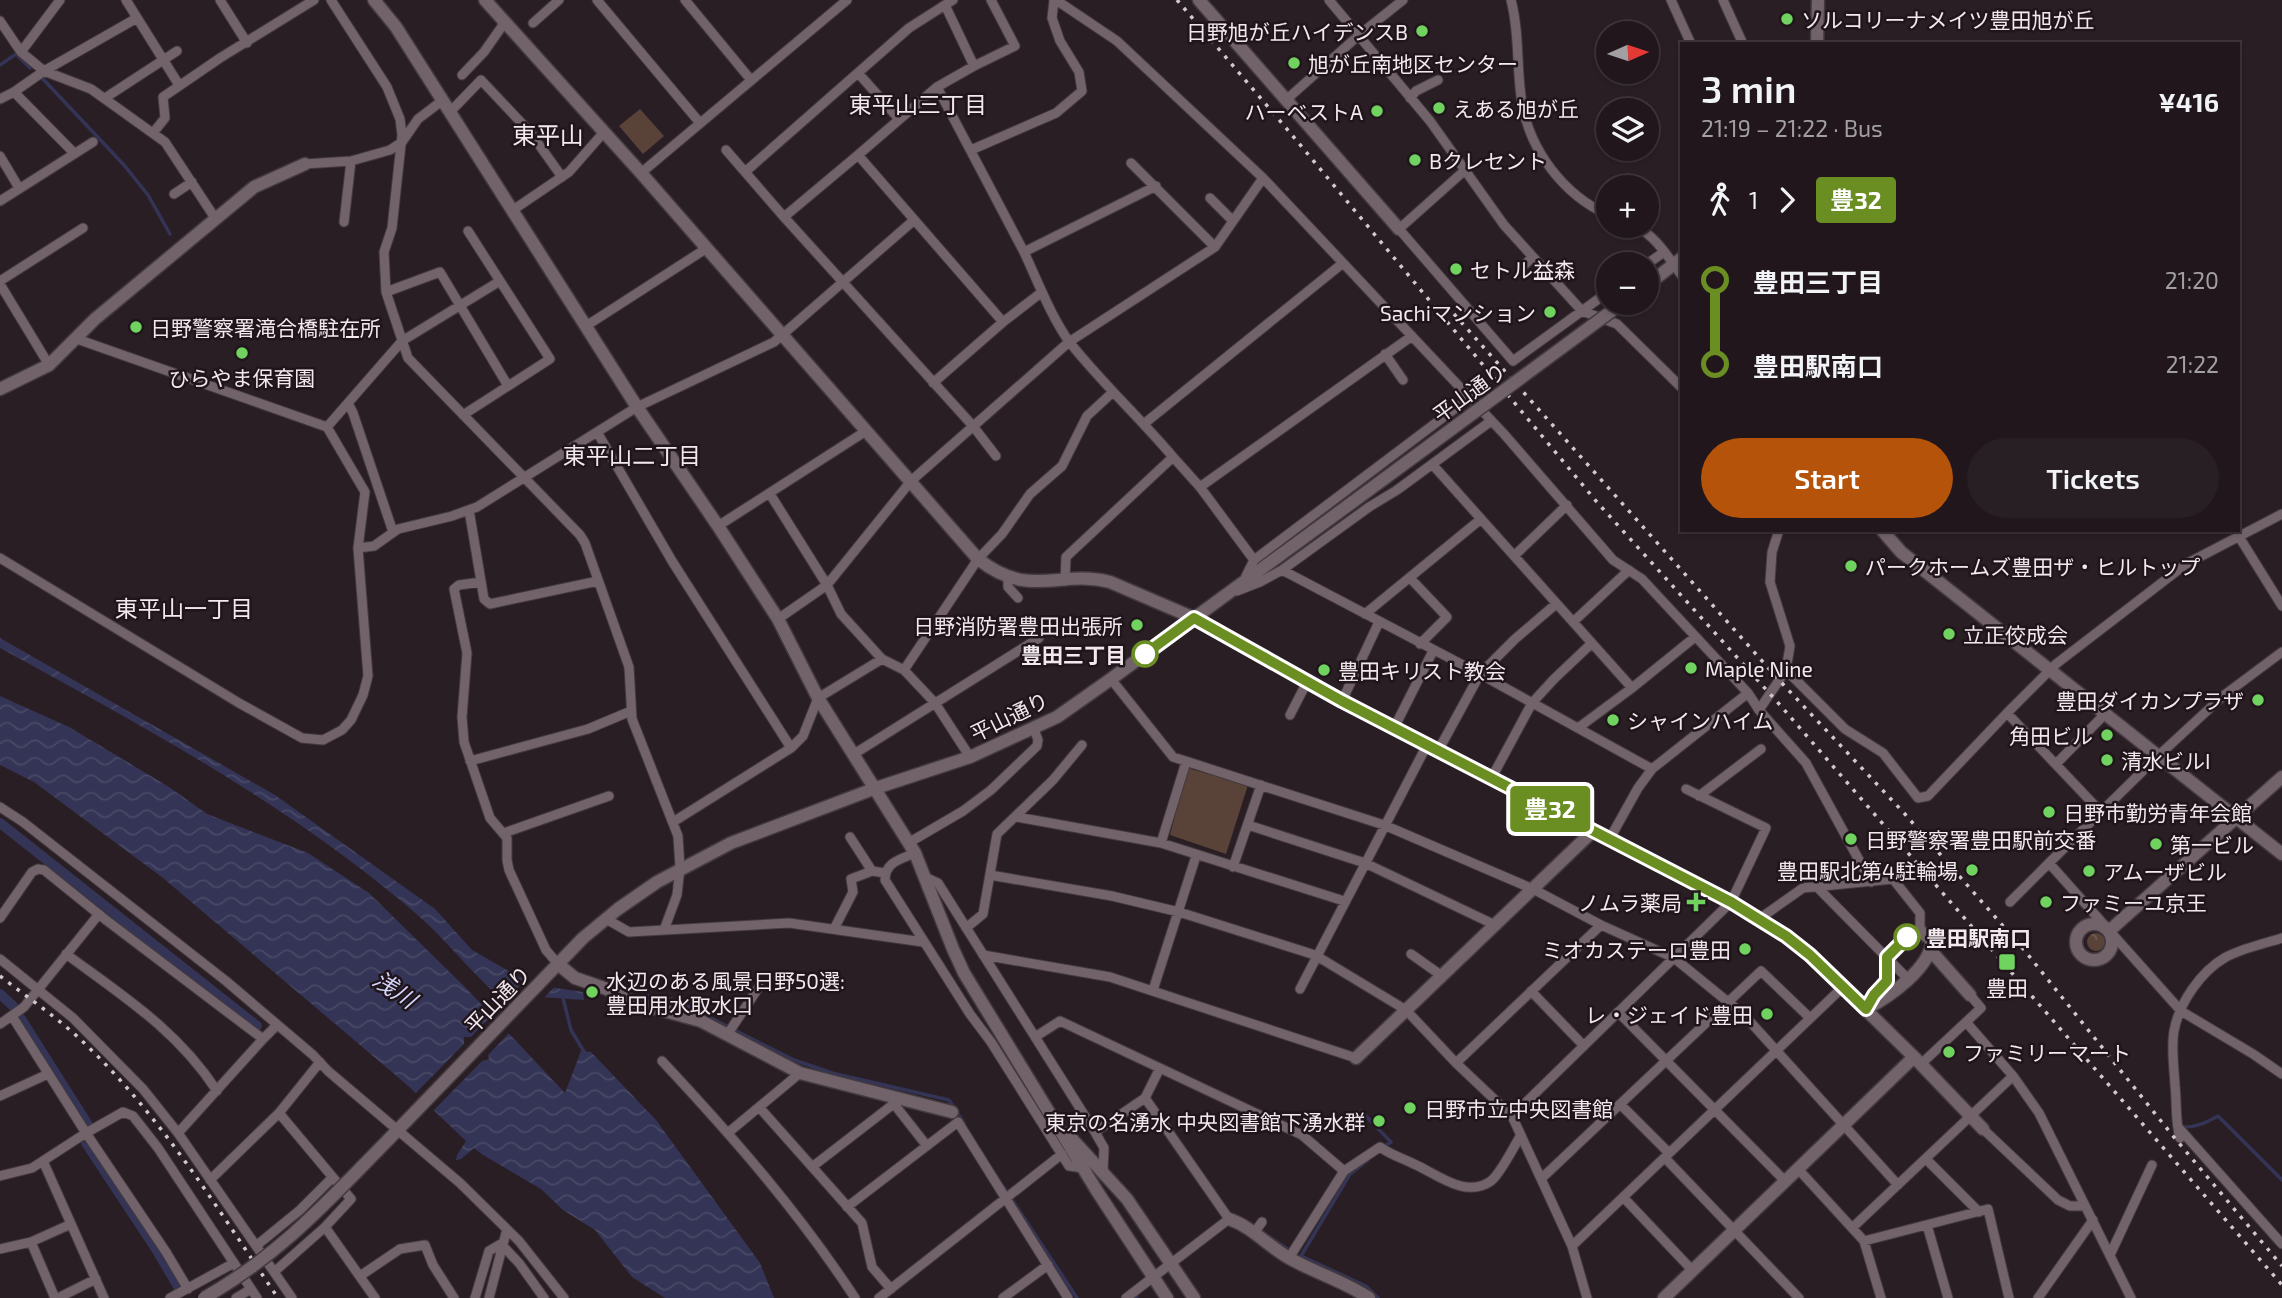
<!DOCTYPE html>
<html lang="en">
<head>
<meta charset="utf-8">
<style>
	:root { --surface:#20161c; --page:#281f25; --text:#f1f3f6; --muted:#a29fa3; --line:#3d353b; --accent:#b45309 }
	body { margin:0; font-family:"Exo 2","Noto Sans JP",sans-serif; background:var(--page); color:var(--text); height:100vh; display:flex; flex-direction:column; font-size:26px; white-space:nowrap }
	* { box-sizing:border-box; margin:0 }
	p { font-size:23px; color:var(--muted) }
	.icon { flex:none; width:38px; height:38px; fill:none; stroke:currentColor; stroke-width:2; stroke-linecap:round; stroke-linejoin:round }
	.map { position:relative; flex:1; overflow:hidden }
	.drawer { position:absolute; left:1680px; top:42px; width:560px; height:490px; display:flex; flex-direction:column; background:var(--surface); border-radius:0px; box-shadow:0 2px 5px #0004,0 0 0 2px var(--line) }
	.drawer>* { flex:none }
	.badge { padding:0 14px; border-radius:5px; font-size:24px; line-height:46px }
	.needle { width:46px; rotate:87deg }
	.fabs { position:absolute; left:1596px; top:21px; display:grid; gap:14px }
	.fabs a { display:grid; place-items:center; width:63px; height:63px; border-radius:50%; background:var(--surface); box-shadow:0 2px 5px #0004,0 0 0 2px var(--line); font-size:35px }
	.map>.badge { position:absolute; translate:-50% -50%; box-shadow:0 0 0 4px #fff }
	.legs { display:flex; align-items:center; gap:10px; height:77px; padding:0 21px; font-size:23px }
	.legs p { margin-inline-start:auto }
	.summary { display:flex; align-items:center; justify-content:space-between; height:119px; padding:0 21px }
	h1 { font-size:38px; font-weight:600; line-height:52px }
	.button { display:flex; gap:14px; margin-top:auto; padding:14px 21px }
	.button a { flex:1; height:80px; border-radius:42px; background:var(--accent); color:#fff; font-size:28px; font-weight:600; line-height:80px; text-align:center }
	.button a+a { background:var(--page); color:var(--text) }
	ul { padding:0 21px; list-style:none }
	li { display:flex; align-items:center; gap:24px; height:84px; font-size:26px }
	li i { display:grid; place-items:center; width:10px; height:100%; margin:0 9px; background:currentColor }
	li i::after { content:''; width:18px; height:18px; margin:-9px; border:5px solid; border-radius:50%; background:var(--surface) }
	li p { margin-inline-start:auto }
	li:first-child i { background:linear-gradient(#0000 50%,currentColor 0) }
	li:last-child i { background:linear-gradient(currentColor 50%,#0000 0) }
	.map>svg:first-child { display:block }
</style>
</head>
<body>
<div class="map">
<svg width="2282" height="1298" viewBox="0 0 2282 1298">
	<defs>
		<pattern id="forest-crowns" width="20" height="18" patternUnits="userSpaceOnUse" patternTransform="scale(1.75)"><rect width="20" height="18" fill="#594237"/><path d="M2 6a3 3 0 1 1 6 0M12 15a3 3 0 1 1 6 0" fill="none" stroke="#715d54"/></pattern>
		<pattern id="water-waves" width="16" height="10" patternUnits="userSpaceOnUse" patternTransform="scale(1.75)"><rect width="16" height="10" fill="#343456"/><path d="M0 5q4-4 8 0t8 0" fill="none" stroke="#484866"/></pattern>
	</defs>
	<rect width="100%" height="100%" fill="#2a1e25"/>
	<path fill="url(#forest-crowns)" d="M2087 942a9 9 0 1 1 18 0a9 9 0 1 1-18 0Z"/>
	<path fill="#594237" d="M640 109 664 136 643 154 619 126Z
		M1187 768 1248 785 1226 854 1170 835Z"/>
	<path fill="url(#water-waves)" d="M0 638 275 795 435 909 472 950 519 977 556 988 583 992 584 1000 496 994C467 968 443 936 413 911 289 805 143 726 0 648Z
		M0 696 69 727 169 787 207 814 308 853 369 893 467 989 565 1093 581 1051 591 1052 656 1120 760 1263 774 1298H665L632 1277 595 1230 563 1210 541 1189 483 1155 474 1148 461 1159 456 1160 457 1155 466 1141 406 1084 163 878 34 782 0 765Z"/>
	<path fill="#2a1e25" d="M529 976 557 984 540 1002 507 999Z
		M494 1013 511 1031 488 1055 489 1059 482 1061 431 1113 413 1096 464 1044V1037H471Z"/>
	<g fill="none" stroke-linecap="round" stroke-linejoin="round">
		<path stroke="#343456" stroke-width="3.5" d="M0 65 16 54 30 68
			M42 78 124 165 148 195 170 234
			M645 996H658L677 1001 794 1060 832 1073 949 1100 964 1123
			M563 998 571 1030 586 1055
			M1361 1111 1391 1142 1382 1148
			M2184 1127C2198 1127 2207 1122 2218 1116L2282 1180
			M1003 1186 1077 1298
			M1265 1234 1289 1250
			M1301 1256 1350 1174 1368 1160
			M1301 1256 1366 1286 1378 1298
			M1134 1298 1137 1296"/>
		<path stroke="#343456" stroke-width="10" d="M0 823 257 1026
			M0 994 13 1006
			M21 1019 88 1125
			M86 1143 156 1249 179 1288"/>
		<g stroke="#433a3f" stroke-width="11">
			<path id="street" d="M126 0 179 85
				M220 0 247 43
				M331 0 387 87 400 119 402 135 392 228 384 252 386 292 408 358 580 535 585 543 629 667 632 719 678 836 680 868 677 895 664 930
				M597 0 700 123
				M685 0 751 80
				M953 0 945 5 974 66
				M1056 0 1117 41 1263 178 1504 434 1613 560 1642 579 1748 693 1759 710 1806 763 1871 882
				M1329 0 1430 121 1504 225 1582 311 1617 324 1682 388
				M1511 0C1520 34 1516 68 1522 103 1530 151 1564 195 1608 215
				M1671 0 1691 44
				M1723 0 1743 44
				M0 21 21 52 44 71 91 89 165 142 215 218
				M533 23 559 0
				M21 52 60 0
				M858 73 899 119
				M462 75 484 52 505 22
				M937 87 1024 252
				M14 92 74 153
				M105 98 177 51
				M1410 98 1416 91 1438 80
				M0 99 14 92 44 71 137 18
				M1286 100 1358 36 1403 0
				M450 112 481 80 530 132 562 177
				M153 133 165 118 163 97 220 58 314 0
				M726 150 784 217 858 155 1003 322
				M971 150 1056 113 1082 91 1079 72 1060 41 1052 18 1054 0
				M858 155 937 87 974 66 1015 46 991 0
				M0 156 19 188
				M1131 163 1215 247
				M305 164 351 161 390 150 402 142 418 119 443 100
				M1464 171 1399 229 1513 361 1608 292
				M745 172 909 28 945 5
				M641 173 847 0
				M1156 186 1024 252C1038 282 1052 319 1071 344 1103 384 1140 418 1173 457
				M174 194 192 182
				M1210 198 1233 221
				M0 201 93 142
				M513 210 569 172 604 132
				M784 217 973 426 996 456
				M344 222 351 161
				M1635 226C1656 236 1668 257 1682 276
				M1647 264 1664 252
				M1522 267 1533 257
				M0 281 83 228
				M0 284 49 365
				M386 292 440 272 508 386
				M586 326 707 248
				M1385 354 1403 380
				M933 383 1003 322 1042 292
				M348 403 353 413 393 532
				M463 415 550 359 468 231
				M1145 423 1343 263
				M327 427 402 341 500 281
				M597 432 672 561 791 748
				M1432 464 1632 688
				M1200 487 1254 560
				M770 494 827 585 841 614 882 659 904 670 935 703 970 757
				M469 510 484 599 490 604 598 581
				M718 526 866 431
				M2238 535 2282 606
				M358 548 374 546 398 529 452 516 477 507 637 407 774 342 913 221
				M1514 556 1567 505
				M0 558 239 703 302 738 323 740 342 730 351 720 363 695 368 676 358 548 365 492 327 427 77 339
				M1282 570 1480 674 1652 769
				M1246 576 1254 560 1469 398
				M1008 577V587L1018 598
				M1410 578 1447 617 1420 644
				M1065 581 1066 557 1173 457 1200 487 1412 336
				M481 582 459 585 454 589 467 653 462 717 464 742 490 818 507 838V860L509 870 546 950 558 964
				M1237 591 1260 582 1282 570 1369 507 1397 490 1491 421
				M1365 614 1481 519
				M778 619 827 585 911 481 1069 342 1215 247 1263 178
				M1573 622 1629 570
				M904 670 978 559 1002 534 1030 494 1062 466 1087 416 1113 392
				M1786 670 1845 729 1883 753 1918 798 1928 796 2007 713 2056 664 2186 564 2282 514
				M1111 679 1173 757 1384 825 1533 889 1601 925 1674 958 1744 1015 1898 1185
				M1342 701 1379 622
				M1759 710 1786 670 1790 646 1770 582 1772 552 1779 530
				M2007 713 2101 812
				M1290 715 1307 682
				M1394 728 1433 651
				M1578 728 1632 688 1695 637
				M1438 751 1480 674 1515 639 1556 604
				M854 754 1039 638
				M470 761 588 729 631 711
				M2056 764 2105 714
				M1491 779 1532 703 1554 679 1592 643
				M1699 796 1761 749
				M0 807 23 822 226 981 313 1055 328 1071 460 1183 519 1241 564 1298
				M1017 817 1161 843 1344 901
				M673 822 791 748 803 736 818 698 882 659
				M1248 825 1365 863 1495 925
				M504 833 609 796
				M850 837 872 871
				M1609 840 1638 788 1652 769 1748 693
				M910 842 963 811 991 790 1037 746 1038 740 1034 729
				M1161 843 1186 762
				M915 853C901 859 885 862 885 880L970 1014 991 1042 1069 1166 1083 1168
				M2049 863 2157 757 2223 696 2282 652
				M1233 867 1261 785
				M990 875 1112 896 1179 912 1315 955 1406 1010 1456 1063 1512 1116 1572 1246 1587 1298
				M925 877 938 883 943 891 1095 1132 1104 1148 1103 1173
				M1817 887 1908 979
				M2010 902 2049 863 2181 1011 2253 1054 2282 1074
				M0 918 32 872 38 869 44 870 106 920 263 1039
				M606 919 629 932 789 923 923 942
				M1759 919 1803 888 1893 879 1920 913V931
				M966 928 983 914 997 834 1053 780 1082 745
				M834 929 853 892 851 879 872 871 885 873
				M66 954C123 996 177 1030 217 1091
				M1411 954 1442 976
				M983 955 1110 977 1356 1058
				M0 959 73 1018 143 1089 178 1133 292 1298
				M1300 989 1427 745
				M1153 990 1196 856
				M1531 991 1584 1046
				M1970 995 1981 1008 1966 1022 2013 1076 2039 1113 2131 1298
				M1618 1012 1786 1182
				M12 1016 86 1133 166 1252 188 1289
				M0 1024 24 1007 99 914
				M727 1035 759 987
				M1035 1037 1060 1021 1302 1135 1344 1171
				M662 1061C733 1137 798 1211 855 1298
				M1456 1063 1601 925
				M1921 1064 1966 1022
				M0 1096 48 1074
				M894 1104 927 1146
				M1620 1104 1669 1153
				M759 1107 862 1223 872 1267 891 1289
				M1512 1116 1731 902 1766 828 1686 789
				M2178 1127 2282 1244
				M1983 1129 2058 1200 2070 1206H2085
				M729 1132 800 1073
				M1095 1132 1145 1098
				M178 1133 263 1039 277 1025
				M2180 1138C2175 1121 2177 1103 2175 1085 2174 1067 2171 1048 2174 1031 2179 1003 2201 971 2226 957 2243 948 2263 944 2282 938
				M1665 1158 1799 1298
				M1926 1159 1979 1212
				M43 1161 104 1298
				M812 1167 900 1099
				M1799 1170 1864 1241 1881 1298
				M0 1176 32 1168 86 1133 123 1112 133 1116 158 1148 257 1298
				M1542 1178 1761 971 1810 1018
				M210 1180 279 1113 320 1062
				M1623 1197 1693 1271
				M847 1207 958 1122 1068 1298
				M1927 1225 1948 1298
				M325 1227 375 1298
				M1852 1228 2013 1076
				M1254 1233 1262 1222
				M1864 1241 1988 1209 2009 1298
				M31 1242 55 1298
				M501 1244 519 1263 544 1298
				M256 1246 300 1210 332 1178
				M1572 1246 1844 986
				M0 1249 31 1242 71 1224
				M2110 1255 2152 1165
				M1289 1258 1344 1171 1380 1147C1391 1155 1402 1158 1414 1164 1437 1174 1465 1199 1491 1181 1501 1173 1514 1146 1521 1135
				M274 1272 325 1227 351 1199 279 1113
				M360 1276 400 1249 425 1245 433 1265 454 1298
				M58 1298 96 1279
				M170 1298 234 1263
				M236 1298 251 1289
				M475 1298 489 1251 501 1244
				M489 1298 507 1229
				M879 1298 1062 1154
				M1003 1298 1048 1265
				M1126 1298 1229 1219 1145 1098 1160 1068
				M2038 1298 2093 1220"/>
		</g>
		<g stroke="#433a3f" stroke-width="15">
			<path id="secondary" d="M374 0 396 27 637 407 718 526 778 619 818 698 915 853 953 949 964 973 1097 1191 1167 1298
				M485 0 641 173 978 559C1030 600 1059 569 1110 582L1194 618 1342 701 1731 902 1786 936 1810 955 1914 1057 1983 1129
				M1199 0 1399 229
				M1817 44 1818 0
				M1647 285 1682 258
				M0 389 49 365 95 319 254 187 305 164
				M1882 530 1901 552 2282 854
				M2076 942a18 18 0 1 1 36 0a18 18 0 1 1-36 0Z
				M1920 931 1932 940C1931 968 1889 997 1866 1009L1874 995 1887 981V957L1909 935Z
				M2109 931 2282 777
				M1931 951 1970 995
				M558 964 575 978 607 989 632 1002 701 1021 800 1073 952 1112
				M1356 1058 1593 831
				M1072 1139 1127 1199 1194 1298
				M388 1140 583 938 618 909 657 882 731 843 876 788 970 757 1057 717 1111 679 1331 518
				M1229 1219C1252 1227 1268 1246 1289 1258 1315 1273 1344 1281 1369 1298
				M1664 1298 1914 1057"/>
		</g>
		<use href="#street" stroke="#72636b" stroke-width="9"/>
		<use href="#secondary" stroke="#72636b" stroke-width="12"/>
		<path stroke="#d2c9ce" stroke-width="3.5" stroke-dasharray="3.5 7" stroke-linecap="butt" d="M1177 0 1292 135 1596 501 1780 705 2282 1285
			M1454 314 1779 680 1904 813 2025 951 2173 1136 2282 1266
			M0 976C27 997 55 1016 80 1039 160 1114 217 1208 278 1298"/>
		<g stroke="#433a3f" stroke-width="15" stroke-linecap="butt">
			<path id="secondary-bridge" d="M1331 518 1613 310
				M204 1298C281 1254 327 1202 388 1140"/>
		</g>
		<use href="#secondary-bridge" stroke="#72636b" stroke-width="12"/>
	</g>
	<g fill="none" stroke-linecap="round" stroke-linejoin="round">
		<g stroke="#fff" stroke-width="16">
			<path id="line-1" d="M1145 654 1194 618 1342 701 1731 902 1786 936 1810 955 1866 1009 1874 995 1887 981V957L1907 937"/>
		</g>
		<use href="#line-1" stroke="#6b8e23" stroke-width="10"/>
	</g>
	<g fill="#70d35f" stroke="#20151b" stroke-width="2.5">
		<circle cx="1787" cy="19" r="7"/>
		<circle cx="1422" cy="31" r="7"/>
		<circle cx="1294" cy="63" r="7"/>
		<circle cx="1439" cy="108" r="7"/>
		<circle cx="1377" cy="111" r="7"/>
		<circle cx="1415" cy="160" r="7"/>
		<circle cx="1456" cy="269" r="7"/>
		<circle cx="1550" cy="312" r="7"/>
		<circle cx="136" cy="327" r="7"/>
		<circle cx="242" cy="353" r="7"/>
		<circle cx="1851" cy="566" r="7"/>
		<circle cx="1137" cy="625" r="7"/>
		<circle cx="1949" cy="634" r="7"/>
		<circle cx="1691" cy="668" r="7"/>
		<circle cx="1324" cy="670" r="7"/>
		<circle cx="2258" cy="700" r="7"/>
		<circle cx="1613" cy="720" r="7"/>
		<circle cx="2107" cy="735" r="7"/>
		<circle cx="2107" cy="760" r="7"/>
		<circle cx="2049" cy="812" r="7"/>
		<circle cx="1851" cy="839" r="7"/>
		<circle cx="2156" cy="844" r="7"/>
		<circle cx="1972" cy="870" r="7"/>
		<circle cx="2089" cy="871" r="7"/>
		<path d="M1692.5 891.5h7v7h7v7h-7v7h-7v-7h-7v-7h7z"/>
		<circle cx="2046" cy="902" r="7"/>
		<circle cx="1745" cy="949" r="7"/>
		<rect x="1998" y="953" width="18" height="18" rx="3.5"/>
		<circle cx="592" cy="992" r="7"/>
		<circle cx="1767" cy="1014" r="7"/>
		<circle cx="1949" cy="1052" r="7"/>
		<circle cx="1410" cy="1108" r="7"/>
		<circle cx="1379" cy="1121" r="7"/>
	</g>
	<g fill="#fff" stroke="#6b8e23" stroke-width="3.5">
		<circle cx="1145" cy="654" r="12"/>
		<circle cx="1907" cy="937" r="12"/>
	</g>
	<g text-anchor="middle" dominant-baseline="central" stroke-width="5" stroke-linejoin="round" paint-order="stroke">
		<g font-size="21" fill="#f2e9ee" stroke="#20151b" text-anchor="start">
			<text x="1801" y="19">ソルコリーナメイツ豊田旭が丘</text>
			<text x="1408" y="31" text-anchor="end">日野旭が丘ハイデンスB</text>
			<text x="1308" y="63">旭が丘南地区センター</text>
			<text x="1453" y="108">えある旭が丘</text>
			<text x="1363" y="111" text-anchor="end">ハーベストA</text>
			<text x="1429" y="160">Bクレセント</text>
			<text x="1470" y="269">セトル益森</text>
			<text x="1536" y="312" text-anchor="end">Sachiマンション</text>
			<text x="150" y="327">日野警察署滝合橋駐在所</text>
			<text x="242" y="377" text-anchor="middle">ひらやま保育園</text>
			<text x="1865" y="566">パークホームズ豊田ザ・ヒルトップ</text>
			<text x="1123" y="625" text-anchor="end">日野消防署豊田出張所</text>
			<text x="1963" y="634">立正佼成会</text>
			<text x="1705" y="668">Maple Nine</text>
			<text x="1338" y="670">豊田キリスト教会</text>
			<text x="2244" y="700" text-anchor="end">豊田ダイカンプラザ</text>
			<text x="1627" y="720">シャインハイム</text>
			<text x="2093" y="735" text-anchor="end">角田ビル</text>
			<text x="2121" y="760">清水ビルI</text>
			<text x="2063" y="812">日野市勤労青年会館</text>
			<text x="1865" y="839">日野警察署豊田駅前交番</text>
			<text x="2170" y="844">第一ビル</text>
			<text x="1958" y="870" text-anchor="end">豊田駅北第4駐輪場</text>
			<text x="2103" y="871">アムーザビル</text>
			<text x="1682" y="902" text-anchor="end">ノムラ薬局</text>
			<text x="2060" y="902">ファミーユ京王</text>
			<text x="1731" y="949" text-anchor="end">ミオカステーロ豊田</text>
			<text x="606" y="980">水辺のある風景日野50選:<tspan x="606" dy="24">豊田用水取水口</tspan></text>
			<text x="2007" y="987" text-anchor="middle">豊田</text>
			<text x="1753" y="1014" text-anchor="end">レ・ジェイド豊田</text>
			<text x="1963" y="1052">ファミリーマート</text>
			<text x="1424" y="1108">日野市立中央図書館</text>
			<text x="1365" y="1121" text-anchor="end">東京の名湧水 中央図書館下湧水群</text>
		</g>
		<g font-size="21" fill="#f2e9ee" stroke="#20151b">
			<text transform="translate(1469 392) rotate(-36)">平山通り</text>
			<text transform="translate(1009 716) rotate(-26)">平山通り</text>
			<text transform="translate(497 999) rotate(-46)">平山通り</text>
		</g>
		<g font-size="21" font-weight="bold" fill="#f2e9ee" stroke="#20151b" text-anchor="end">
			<text x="1126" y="654">豊田三丁目</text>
			<text x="1926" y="937" text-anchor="start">豊田駅南口</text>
		</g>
		<g font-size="23" fill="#f2e9ee" stroke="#20151b">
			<text x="918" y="104">東平山三丁目</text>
			<text x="632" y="455">東平山二丁目</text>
			<text x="184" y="608">東平山一丁目</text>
		</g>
		<g font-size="23" font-style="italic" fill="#d2d4fb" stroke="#20151b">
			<text transform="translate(395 989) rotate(34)">浅川</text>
		</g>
		<g font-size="24" fill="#f2e9ee" stroke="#20151b">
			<text x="548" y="134">東平山</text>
		</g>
	</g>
</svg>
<div class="fabs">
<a><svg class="needle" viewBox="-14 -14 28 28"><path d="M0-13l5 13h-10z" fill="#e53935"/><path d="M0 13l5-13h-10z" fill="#a29fa3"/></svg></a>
<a><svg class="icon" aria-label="layers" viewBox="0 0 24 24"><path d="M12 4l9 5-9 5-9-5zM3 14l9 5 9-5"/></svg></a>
<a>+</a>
<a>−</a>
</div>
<b class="badge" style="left:1550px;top:809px;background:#6b8e23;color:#fff">豊32</b>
<section class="drawer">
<div class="summary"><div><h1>3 min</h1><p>21:19 – 21:22 · Bus</p></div><b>¥416</b></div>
<div class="legs"><svg class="icon" aria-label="walk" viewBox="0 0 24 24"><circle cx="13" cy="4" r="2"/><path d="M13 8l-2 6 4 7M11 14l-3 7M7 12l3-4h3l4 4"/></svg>1<svg class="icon" aria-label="forward" viewBox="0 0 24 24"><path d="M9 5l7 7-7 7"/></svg><b class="badge" style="background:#6b8e23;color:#fff">豊32</b></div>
<ul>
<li><i style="color:#6b8e23"></i><b>豊田三丁目</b><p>21:20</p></li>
<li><i style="color:#6b8e23"></i><b>豊田駅南口</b><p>21:22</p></li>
</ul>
<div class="button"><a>Start</a><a>Tickets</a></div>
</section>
</div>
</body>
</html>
